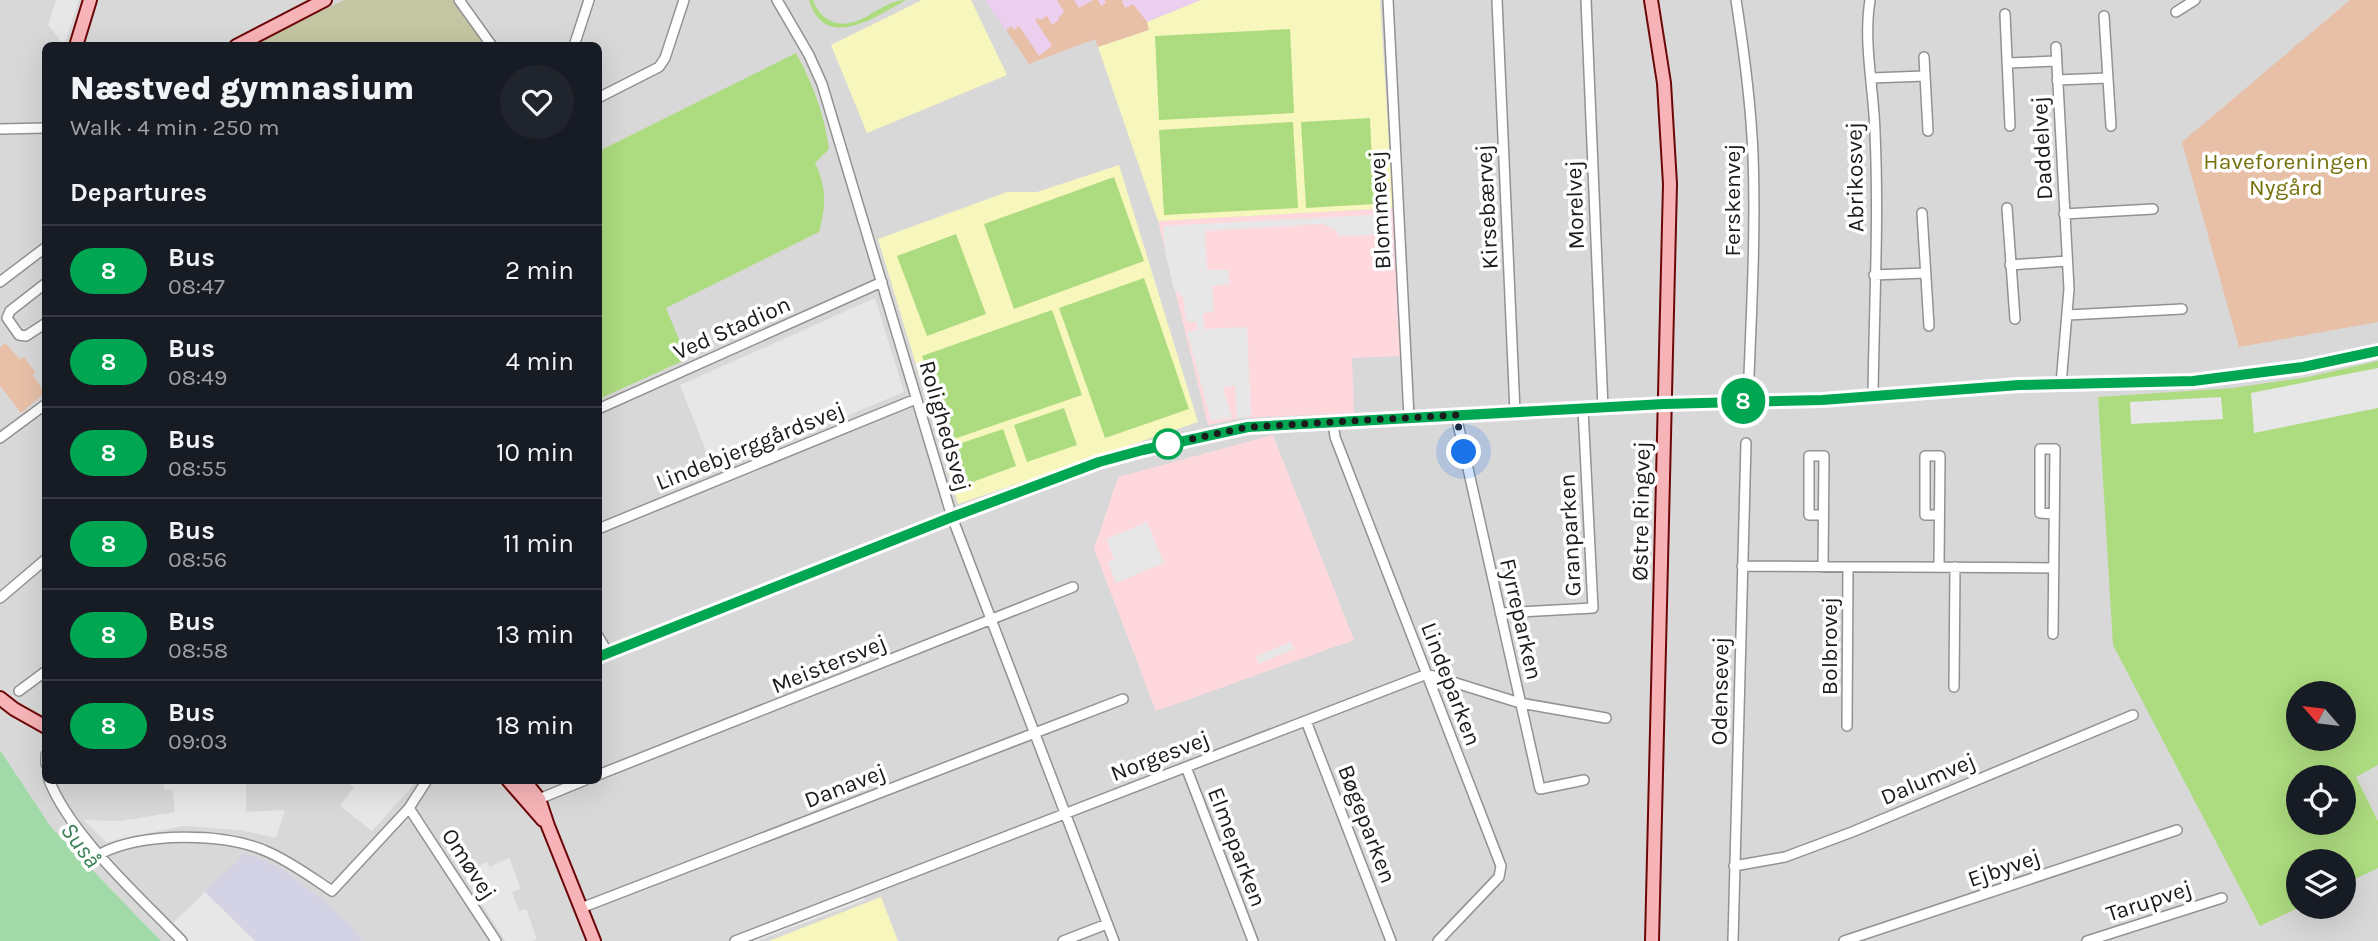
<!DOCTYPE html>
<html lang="en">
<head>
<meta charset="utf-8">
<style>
	:root { --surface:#171b24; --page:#20242c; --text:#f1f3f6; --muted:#9ea1a6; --line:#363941 }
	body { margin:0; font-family:Karla,sans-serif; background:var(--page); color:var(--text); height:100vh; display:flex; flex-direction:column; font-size:26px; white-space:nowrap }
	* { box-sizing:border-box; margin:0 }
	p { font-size:23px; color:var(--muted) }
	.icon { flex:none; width:38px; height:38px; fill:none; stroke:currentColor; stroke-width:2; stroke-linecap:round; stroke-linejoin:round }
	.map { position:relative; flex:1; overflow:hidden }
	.sheet { position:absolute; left:42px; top:42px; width:560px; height:742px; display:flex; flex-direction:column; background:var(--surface); border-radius:10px; box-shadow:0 7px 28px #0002 }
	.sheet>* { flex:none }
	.badge { padding:0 14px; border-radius:23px; font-size:24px; line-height:46px }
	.needle { width:46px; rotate:298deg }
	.tools { position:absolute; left:2286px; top:681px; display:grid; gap:14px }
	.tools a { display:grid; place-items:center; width:70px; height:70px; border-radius:50%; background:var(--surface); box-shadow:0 7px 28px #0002; font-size:35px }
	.you { position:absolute; width:35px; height:35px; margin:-18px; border:5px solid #fff; border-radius:50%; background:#1a73e8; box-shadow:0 0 0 10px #1a73e833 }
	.map>.badge { position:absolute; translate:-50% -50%; box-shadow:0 0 0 4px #fff }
	h2 { padding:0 28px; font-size:26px; line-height:63px }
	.round { display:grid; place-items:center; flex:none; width:74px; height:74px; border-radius:37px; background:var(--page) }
	.headline { display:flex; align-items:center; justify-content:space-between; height:119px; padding:0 28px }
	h1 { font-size:33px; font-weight:800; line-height:52px }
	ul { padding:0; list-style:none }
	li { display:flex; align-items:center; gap:21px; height:91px; padding:0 28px; border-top:2px solid var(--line) }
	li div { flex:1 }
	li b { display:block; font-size:26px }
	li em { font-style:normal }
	li .badge { min-width:77px; font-weight:700; text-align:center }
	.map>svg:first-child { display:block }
</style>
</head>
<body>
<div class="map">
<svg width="2378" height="941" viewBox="0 0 2378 941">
	<rect width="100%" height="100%" fill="#ede1e6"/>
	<path fill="#d9d8d9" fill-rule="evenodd" d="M0 0H2378V941H161L51 827 0 750ZM46 46H598V780H46ZM2298 693H2343V738H2298ZM2298 777H2343V822H2298ZM2298 861H2343V906H2298Z"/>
	<path fill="#eccfee" d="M985 0H1201L1147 22 1098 47 1095 39 1029 64Z"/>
	<path fill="#d4d3e6" d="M245 853 280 868 323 900 356 931 362 941H255L205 892Z"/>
	<path fill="#fed8dc" d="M1393 208 1400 356 1352 358 1354 413 1240 418 1208 425 1158 221Z
		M1273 435 1354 640 1156 711 1094 549 1118 477Z"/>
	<path fill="#e7c0a7" d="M1057 0H1074L1079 8 1093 0H1098L1101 6 1106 3 1104 0H1124L1122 1 1125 8 1133 4 1147 22 1150 30 1098 47 1095 39 1029 64 1006 30 1011 26 1014 30 1019 26 1039 56 1052 46 1035 20 1038 18 1040 20 1047 16 1052 25 1059 20 1058 18 1064 12Z
		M2350 0H2378V322L2239 347 2182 142Z
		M5 343 20 359 24 357 35 372 33 375 45 393 21 413 0 386V347Z"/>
	<path fill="#c4c5a2" d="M344 0H452L485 45H252Z"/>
	<path fill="#f7f6bd" d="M922 0H971L1007 75 867 133 831 45Z
		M1201 0H1380L1393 208 1158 221 1098 47 1149 30 1147 22Z
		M1119 165 1198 422 958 504 878 239 1007 192H1037Z
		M881 897 898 941H769Z"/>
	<path fill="#addb7f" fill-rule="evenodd" d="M809 0H813C816 9 822 17 831 21 860 33 879 0 906 0 877 16 825 53 809 0Z
		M1290 29 1294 113 1159 120 1155 36Z
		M796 53C813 84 824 114 829 149L815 163C827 187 826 207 819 232L666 308 687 359 599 399V151Z
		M1370 118 1374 204 1306 208 1301 122Z
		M1293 122 1298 208 1164 215 1159 130Z
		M1114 177 1144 261 1014 309 984 224Z
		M956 234 986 314 927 336 897 256Z
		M1144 278 1189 409 1105 438 1059 308Z
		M1052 310 1082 395 951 440 922 356Z
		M2378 361V765L2356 777 2378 821V868L2343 885V861H2298V906L2300 907 2260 926 2113 645 2098 397 2233 388 2308 377ZM2298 693H2343V738H2298ZM2298 777H2343V822H2298Z
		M1064 408 1077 445 1027 462 1014 425Z
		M1003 429 1016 466 967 484 953 446Z"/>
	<path fill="#e7e7e7" d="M56 0H79L64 45 48 25Z
		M1389 214V235L1339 236 1334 229 1322 224 1205 231 1207 270H1229V284L1212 286 1214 312 1203 313 1204 329 1247 327 1251 416 1237 419 1235 386 1223 387 1232 418 1211 420 1187 332 1197 330V323L1186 321 1183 297 1174 289 1165 252 1163 226Z
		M875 298 904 392 714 471 680 385Z
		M2378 368V408L2254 433 2251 393Z
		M2221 397 2223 419 2131 424 2130 402Z
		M1147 522 1164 563 1116 583 1108 562 1114 559 1106 539Z
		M1291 642 1294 649 1259 664 1256 656Z
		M163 781H246V812L285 810 276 838 240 830 184 826 106 842 84 820 120 821 175 812 173 790H164Z
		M346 781V780L415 781 409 790 372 831 340 806 354 787Z
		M509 858 521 889 512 892 519 911 526 909 537 939 532 941H505L463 874 487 862 490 867Z
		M205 892 255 941H189L172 924Z
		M863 892 865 900 757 941H735Z"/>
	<path fill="#a1daa8" d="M0 750 51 827 161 941H0Z"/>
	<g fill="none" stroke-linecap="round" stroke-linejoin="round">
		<g stroke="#929292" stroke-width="12">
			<path id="street" d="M459 0 492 46
				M777 0 809 55 822 84 952 517 1114 941
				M1388 0 1409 417
				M1497 0 1515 412
				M1586 0 1603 408
				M1736 0C1744 51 1751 103 1753 155 1756 237 1751 319 1748 401
				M1870 0C1863 44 1874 89 1875 133 1879 221 1874 308 1873 396
				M2176 12 2195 0
				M2005 14 2010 126
				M2104 16 2111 126
				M574 46 589 0
				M2056 47 2069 289 2061 384
				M1924 57 1928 131
				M2008 63 2056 61
				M1871 78 1925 76
				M2057 80 2108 78
				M598 98 659 67 665 58 684 0
				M0 129 46 128
				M2007 208 2015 319
				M1922 213 1929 326
				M2064 214 2153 209
				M2010 265 2067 261
				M1874 275 1925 273
				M0 282 46 247
				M46 283 10 311 7 318 19 335 26 336 46 323
				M2068 315 2182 309
				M598 409 882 282
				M1456 415 1540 789 1584 780
				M1333 422 1335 437 1501 866 1499 877 1438 941
				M0 438 46 404
				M598 529 916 399
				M1742 566 2054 568
				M1823 567 1824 456H1809V515H1823
				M1939 567 1940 456H1925V515H1939
				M0 598 46 559
				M1500 613 1593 608 1583 409
				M2053 634 2055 449H2040V513L2054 514
				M598 636 608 653
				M598 657 952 517 1099 462 1127 454 1248 427 1664 404 1822 400 2019 385 2193 381 2303 367 2378 351
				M1954 687 1955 567
				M19 691 46 671
				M1306 721 1391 941
				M1847 726 1848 567
				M46 755V764
				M1186 767 1253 941
				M598 775 1073 587
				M49 780C71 836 140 897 182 941
				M539 799 585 780
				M409 808 496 941
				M100 854C142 832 224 832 268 852 291 862 311 877 332 891L409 808 427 780
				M1734 866 1785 857 1852 832 2133 715
				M581 908 1123 699
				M735 941 1427 674 1520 703 1606 718
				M1063 941 1107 924
				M1733 941 1746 443
				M1844 941 2177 830
				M2087 941 2222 898"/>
		</g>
		<g stroke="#6d0707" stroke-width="16">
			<path id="secondary" d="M1651 0 1664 83 1670 184 1652 941
				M76 46 90 0
				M236 46 325 0
				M0 698 14 709 46 727
				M508 780 543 820
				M524 780 539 799 548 826 594 941"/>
		</g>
		<use href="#street" stroke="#fff" stroke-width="9"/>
		<use href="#secondary" stroke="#f7b4b8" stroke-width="12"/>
	</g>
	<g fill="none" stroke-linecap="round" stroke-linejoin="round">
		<g stroke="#fff" stroke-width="16">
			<path id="line" d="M598 657 952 517 1099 462 1143 450 1248 427 1664 404 1822 400 2019 385 2193 381 2303 367 2378 351"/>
		</g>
		<use href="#line" stroke="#00a651" stroke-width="10"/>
		<path stroke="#1b1b1b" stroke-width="7" stroke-dasharray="0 12.6" d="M1168 444 1248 427 1456 415 1464 452"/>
	</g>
	<circle fill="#fff" stroke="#00a651" stroke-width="3.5" cx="1168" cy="444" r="14"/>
	<g text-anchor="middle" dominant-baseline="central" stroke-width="7" stroke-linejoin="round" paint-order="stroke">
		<g font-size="23" fill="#1b1b1b" stroke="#fff">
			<text transform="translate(2042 148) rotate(-93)">Daddelvej</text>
			<text transform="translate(1855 177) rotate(-91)">Abrikosvej</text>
			<text transform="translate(1732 200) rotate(-90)">Ferskenvej</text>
			<text transform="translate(1575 205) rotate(-92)">Morelvej</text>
			<text transform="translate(1487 207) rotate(-93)">Kirsebærvej</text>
			<text transform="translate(1380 210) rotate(-93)">Blommevej</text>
			<text transform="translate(732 328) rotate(-24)">Ved Stadion</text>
			<text transform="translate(945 426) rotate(74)">Rolighedsvej</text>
			<text transform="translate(750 446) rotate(-22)">Lindebjerggårdsvej</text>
			<text transform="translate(1641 511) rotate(-89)">Østre Ringvej</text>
			<text transform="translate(1570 535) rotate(-93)">Granparken</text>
			<text transform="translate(1521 619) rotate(77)">Fyrreparken</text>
			<text transform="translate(1829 646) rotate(-90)">Bolbrovej</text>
			<text transform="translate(829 664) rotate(-22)">Meistersvej</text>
			<text transform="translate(1451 684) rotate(69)">Lindeparken</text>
			<text transform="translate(1720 691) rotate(-89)">Odensevej</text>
			<text transform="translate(1160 756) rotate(-21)">Norgesvej</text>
			<text transform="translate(1928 779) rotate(-23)">Dalumvej</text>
			<text transform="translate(845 786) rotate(-21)">Danavej</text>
			<text transform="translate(1367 824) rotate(69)">Bøgeparken</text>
			<text transform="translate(1237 847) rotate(69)">Elmeparken</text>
			<text transform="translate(469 864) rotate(57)">Omøvej</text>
			<text transform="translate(2004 868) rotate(-19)">Ejbyvej</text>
			<text transform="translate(2149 901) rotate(-18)">Tarupvej</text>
		</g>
		<g font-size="23" fill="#75720d" stroke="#fff">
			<text x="2286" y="161">Haveforeningen<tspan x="2286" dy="26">Nygård</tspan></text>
		</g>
		<g font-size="24" font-style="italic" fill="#3c8258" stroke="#fff">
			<text transform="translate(81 845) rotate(53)">Suså</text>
		</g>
	</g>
</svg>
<div class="tools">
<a><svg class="needle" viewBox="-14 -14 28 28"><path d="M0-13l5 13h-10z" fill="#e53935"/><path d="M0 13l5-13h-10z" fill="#9ea1a6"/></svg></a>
<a><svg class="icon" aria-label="locate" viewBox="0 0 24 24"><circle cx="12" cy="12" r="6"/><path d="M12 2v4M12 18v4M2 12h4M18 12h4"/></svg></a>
<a><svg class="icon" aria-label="layers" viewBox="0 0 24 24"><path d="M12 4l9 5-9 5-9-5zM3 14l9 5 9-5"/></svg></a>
</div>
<div class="you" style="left:1464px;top:452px"></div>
<b class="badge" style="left:1743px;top:401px;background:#00a651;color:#fff">8</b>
<section class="sheet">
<div class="headline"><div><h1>Næstved gymnasium</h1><p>Walk · 4 min · 250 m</p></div><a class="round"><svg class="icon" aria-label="heart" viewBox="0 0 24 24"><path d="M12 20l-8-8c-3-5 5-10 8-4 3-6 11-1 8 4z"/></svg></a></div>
<h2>Departures</h2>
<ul>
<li><span class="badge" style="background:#00a651;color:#fff">8</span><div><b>Bus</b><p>08:47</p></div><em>2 min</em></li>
<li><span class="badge" style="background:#00a651;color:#fff">8</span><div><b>Bus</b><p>08:49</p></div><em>4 min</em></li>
<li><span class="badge" style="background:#00a651;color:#fff">8</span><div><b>Bus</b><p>08:55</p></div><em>10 min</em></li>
<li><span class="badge" style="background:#00a651;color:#fff">8</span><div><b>Bus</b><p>08:56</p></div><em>11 min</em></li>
<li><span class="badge" style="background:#00a651;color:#fff">8</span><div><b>Bus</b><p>08:58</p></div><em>13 min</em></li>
<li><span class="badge" style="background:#00a651;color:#fff">8</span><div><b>Bus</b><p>09:03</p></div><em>18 min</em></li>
</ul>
</section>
</div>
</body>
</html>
